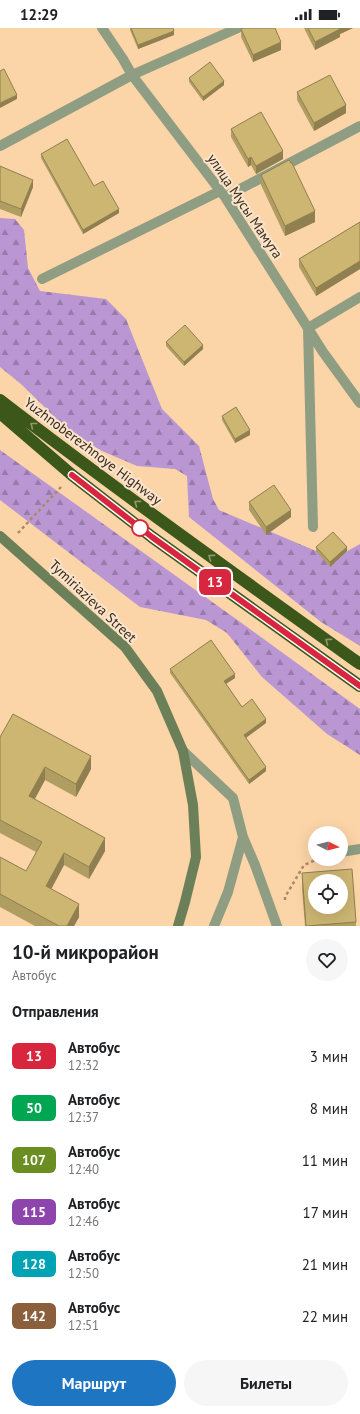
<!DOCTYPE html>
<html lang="ru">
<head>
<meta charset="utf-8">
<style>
	:root { --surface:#fff; --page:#f6f6f6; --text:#202124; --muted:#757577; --accent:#1e75c2 }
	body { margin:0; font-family:"PT Sans",sans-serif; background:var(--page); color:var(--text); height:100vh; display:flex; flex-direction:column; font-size:15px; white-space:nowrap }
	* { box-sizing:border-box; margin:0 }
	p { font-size:13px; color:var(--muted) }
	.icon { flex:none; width:22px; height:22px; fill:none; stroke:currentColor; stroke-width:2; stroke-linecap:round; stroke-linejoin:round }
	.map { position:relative; height:898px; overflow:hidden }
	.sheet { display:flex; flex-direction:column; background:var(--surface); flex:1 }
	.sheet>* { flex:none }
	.badge { padding:0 8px; border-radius:6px; font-size:14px; line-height:26px }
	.needle { width:26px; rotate:96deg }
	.controls { position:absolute; left:308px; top:798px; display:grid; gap:8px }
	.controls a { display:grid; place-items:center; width:40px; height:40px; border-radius:50%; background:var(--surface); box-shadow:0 4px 16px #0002; font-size:20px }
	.map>.badge { position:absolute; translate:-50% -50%; box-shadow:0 0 0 2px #fff }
	h2 { padding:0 12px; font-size:15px; line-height:36px }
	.round { display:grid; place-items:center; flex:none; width:42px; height:42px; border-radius:21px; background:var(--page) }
	.head { display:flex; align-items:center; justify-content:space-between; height:68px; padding:0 12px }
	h1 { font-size:19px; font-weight:800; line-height:30px }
	.action { display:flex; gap:8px; margin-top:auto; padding:8px 12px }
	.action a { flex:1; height:46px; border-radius:24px; background:var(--accent); color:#fff; font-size:16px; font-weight:800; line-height:46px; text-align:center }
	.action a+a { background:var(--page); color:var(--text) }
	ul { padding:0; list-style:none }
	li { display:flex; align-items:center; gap:12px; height:52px; padding:0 12px }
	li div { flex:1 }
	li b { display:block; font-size:15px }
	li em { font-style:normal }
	li .badge { min-width:44px; font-weight:700; text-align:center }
	.status { display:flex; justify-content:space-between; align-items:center; height:28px; padding:0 20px; background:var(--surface); direction:ltr }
	.status svg { height:11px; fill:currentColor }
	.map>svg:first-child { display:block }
</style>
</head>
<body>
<div class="status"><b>12:29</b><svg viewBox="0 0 49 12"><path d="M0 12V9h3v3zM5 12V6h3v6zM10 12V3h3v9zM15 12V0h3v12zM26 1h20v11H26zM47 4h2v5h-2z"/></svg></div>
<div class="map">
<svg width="360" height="898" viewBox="0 0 360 898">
	<defs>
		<pattern id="forest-firs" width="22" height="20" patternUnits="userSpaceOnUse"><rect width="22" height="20" fill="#ba97d3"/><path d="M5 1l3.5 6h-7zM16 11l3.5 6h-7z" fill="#987baa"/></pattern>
	</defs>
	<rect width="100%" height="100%" fill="#fbd4a7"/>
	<path fill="url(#forest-firs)" d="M0 190 15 191 24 202 28 240 40 263 106 271 126 291 162 381 199 418 213 471 219 482 316 523 342 526 360 516V618L321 594 189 489 187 448 175 441 137 438 102 423 68 402 21 356 0 339Z
		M0 422 243 596 360 681V727L327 706 262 649 227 605 206 592 140 579 0 472Z"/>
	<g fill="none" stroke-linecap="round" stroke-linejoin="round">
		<path stroke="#a98a67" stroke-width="2.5" stroke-dasharray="3 3" stroke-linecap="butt" d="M18 505 61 459
			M285 872V869L304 837 318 831"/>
		<path stroke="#8f9e83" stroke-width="10" d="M183 723 233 770 243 809 255 837 277 898
			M341 824 360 821
			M214 898 228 864 243 809"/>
		<path stroke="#8f9e83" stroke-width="10" d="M102 0 123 31 132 47 225 169 323 324 360 375
			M0 118 132 47 238 0
			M225 169 360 98
			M42 251 220 163
			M313 499 308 300 360 269"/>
		<path stroke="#6b7f58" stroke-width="10" d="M0 508 125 619 157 663 183 723 193 777 196 829 185 874 178 898"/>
		<path stroke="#3b571a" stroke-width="12" d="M0 372C118 463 239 549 360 636
			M0 385 72 447 152 509 360 658"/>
	</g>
	<path fill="#b09d62" d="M130 0H131L174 7 138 21 130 2Z
		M304 0H353L340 6V9L315 22Z
		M241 1 281 22 253 34 241 9Z
		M189 50 224 57 203 73 189 54Z
		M297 64 346 85 314 103 297 72Z
		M231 101 283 131 256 146 251 137 248 139 231 109Z
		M41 126 94 158 119 185 83 206 41 130Z
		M0 138 33 159 21 189 0 181Z
		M261 147 315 194 285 208 261 157Z
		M360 194V241L316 268 299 239V231Z
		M166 314 203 321 184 338 166 318Z
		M222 388 250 407 235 415 222 392Z
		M249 474 291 489 266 507 249 482Z
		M316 519 347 523 330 539 316 523Z
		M170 641 235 650 226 656 242 679 266 695 246 710 266 743 249 756 170 645Z
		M0 709 91 741 76 769 45 752 35 771 105 823 89 851 64 837 51 861 79 889 74 898H35L0 879V829L26 843 36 824 0 805Z
		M302 845 356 894V898H305L302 860Z"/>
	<path fill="#907f50" d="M339 0H353L340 6V9L315 22V14Z
		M174 3V7L138 21V17Z
		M281 14V22L253 34V27Z
		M224 53V57L203 73V69Z
		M17 67V71L0 80V75Z
		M346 77V85L314 103V95Z
		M283 123V131L256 146V138Z
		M251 129V137L248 139V131Z
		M33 152V159L21 189V181Z
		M119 181V185L83 206V202Z
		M315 183V194L285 208V198Z
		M360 233V241L316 268V260Z
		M203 317V321L184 338V334Z
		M250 402V407L235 415V411Z
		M291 482V489L266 507V499Z
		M347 519V523L330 539V534Z
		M235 646V650L224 657V653Z
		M266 691V695L244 711V707Z
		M91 728V741L76 769V756Z
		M45 739V752L29 781V768Z
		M266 739V743L249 756V752Z
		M105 810V823L89 851V839Z
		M64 825V837L46 871V858Z
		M79 876V889L74 898H67Z"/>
	<path fill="#cdb672" stroke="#907f50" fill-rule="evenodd" d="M131 0H173L174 3 138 17Z
		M244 0H275L281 14 253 27 241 1Z
		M308 0H340V1L315 14Z
		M210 34 224 53 203 69 189 50Z
		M4 41 17 67 0 75V43Z
		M330 47 346 77 314 95 297 64Z
		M261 84 283 123 256 138 251 129 248 131 231 101Z
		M67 111 94 158 103 153 119 181 83 202 41 126Z
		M289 132 291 135H292L315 183 285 198 261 147Z
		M0 138 33 152 21 181 0 173Z
		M360 194V233L316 260 299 231Z
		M185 297 203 317 184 334 166 314Z
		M236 379 250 402 235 411 222 388Z
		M274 457 291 482 266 499 249 474Z
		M333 504 347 519 330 534 316 519Z
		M211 612 235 646 224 653 242 679 252 671 266 691 244 707 266 739 249 752 170 641Z
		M13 686 91 728 76 756 45 739 29 768 105 810 89 839 64 825 46 858 79 876 67 898H59L0 866V829L26 843 42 814 0 792V709Z
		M352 841 356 894 306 898 302 845ZM315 853H341V879H315Z"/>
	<defs><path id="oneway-chevron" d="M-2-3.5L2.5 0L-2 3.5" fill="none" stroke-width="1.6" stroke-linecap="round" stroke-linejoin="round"/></defs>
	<g stroke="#90976b">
		<use href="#oneway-chevron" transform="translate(33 397) rotate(-142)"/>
		<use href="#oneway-chevron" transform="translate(137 475) rotate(-144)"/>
		<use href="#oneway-chevron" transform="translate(211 529) rotate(-144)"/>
		<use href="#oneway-chevron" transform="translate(328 613) rotate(-144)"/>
	</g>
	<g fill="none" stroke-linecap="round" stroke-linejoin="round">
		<g stroke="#fff" stroke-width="9">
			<path id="line" d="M72 447 152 509 360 658"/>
		</g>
		<use href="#line" stroke="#d7263d" stroke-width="6"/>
	</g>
	<circle fill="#fff" stroke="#d7263d" stroke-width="2" cx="140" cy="500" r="8"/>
	<g text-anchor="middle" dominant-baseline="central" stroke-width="4" stroke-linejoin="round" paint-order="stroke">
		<g font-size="14" fill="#3d2a13" stroke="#f9e5cf">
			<text transform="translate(245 178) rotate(56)">улица Мусы Мамута</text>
			<text transform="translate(93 423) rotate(37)">Yuzhnoberezhnoye Highway</text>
			<text transform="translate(93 573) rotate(43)">Tymiriazieva Street</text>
		</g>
	</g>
</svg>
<div class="controls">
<a><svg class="needle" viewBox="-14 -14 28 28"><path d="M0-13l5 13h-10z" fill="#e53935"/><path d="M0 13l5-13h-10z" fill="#757577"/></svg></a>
<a><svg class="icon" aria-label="locate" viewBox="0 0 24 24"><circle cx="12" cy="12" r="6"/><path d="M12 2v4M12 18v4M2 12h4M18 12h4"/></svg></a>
</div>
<b class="badge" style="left:215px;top:554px;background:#d7263d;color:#fff">13</b>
</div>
<section class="sheet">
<div class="head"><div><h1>10-й микрорайон</h1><p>Автобус</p></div><a class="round"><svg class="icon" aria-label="heart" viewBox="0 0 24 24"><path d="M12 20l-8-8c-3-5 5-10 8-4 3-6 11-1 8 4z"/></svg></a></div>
<h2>Отправления</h2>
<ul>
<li><span class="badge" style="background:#d7263d;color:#fff">13</span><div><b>Автобус</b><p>12:32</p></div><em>3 мин</em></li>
<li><span class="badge" style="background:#00a651;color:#fff">50</span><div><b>Автобус</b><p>12:37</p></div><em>8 мин</em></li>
<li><span class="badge" style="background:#6b8e23;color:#fff">107</span><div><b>Автобус</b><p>12:40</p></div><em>11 мин</em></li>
<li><span class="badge" style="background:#8e44ad;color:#fff">115</span><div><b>Автобус</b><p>12:46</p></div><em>17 мин</em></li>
<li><span class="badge" style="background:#00a3b4;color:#fff">128</span><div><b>Автобус</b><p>12:50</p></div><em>21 мин</em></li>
<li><span class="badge" style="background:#8b5e3c;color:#fff">142</span><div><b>Автобус</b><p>12:51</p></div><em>22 мин</em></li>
</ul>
<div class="action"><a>Маршрут</a><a>Билеты</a></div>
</section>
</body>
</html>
